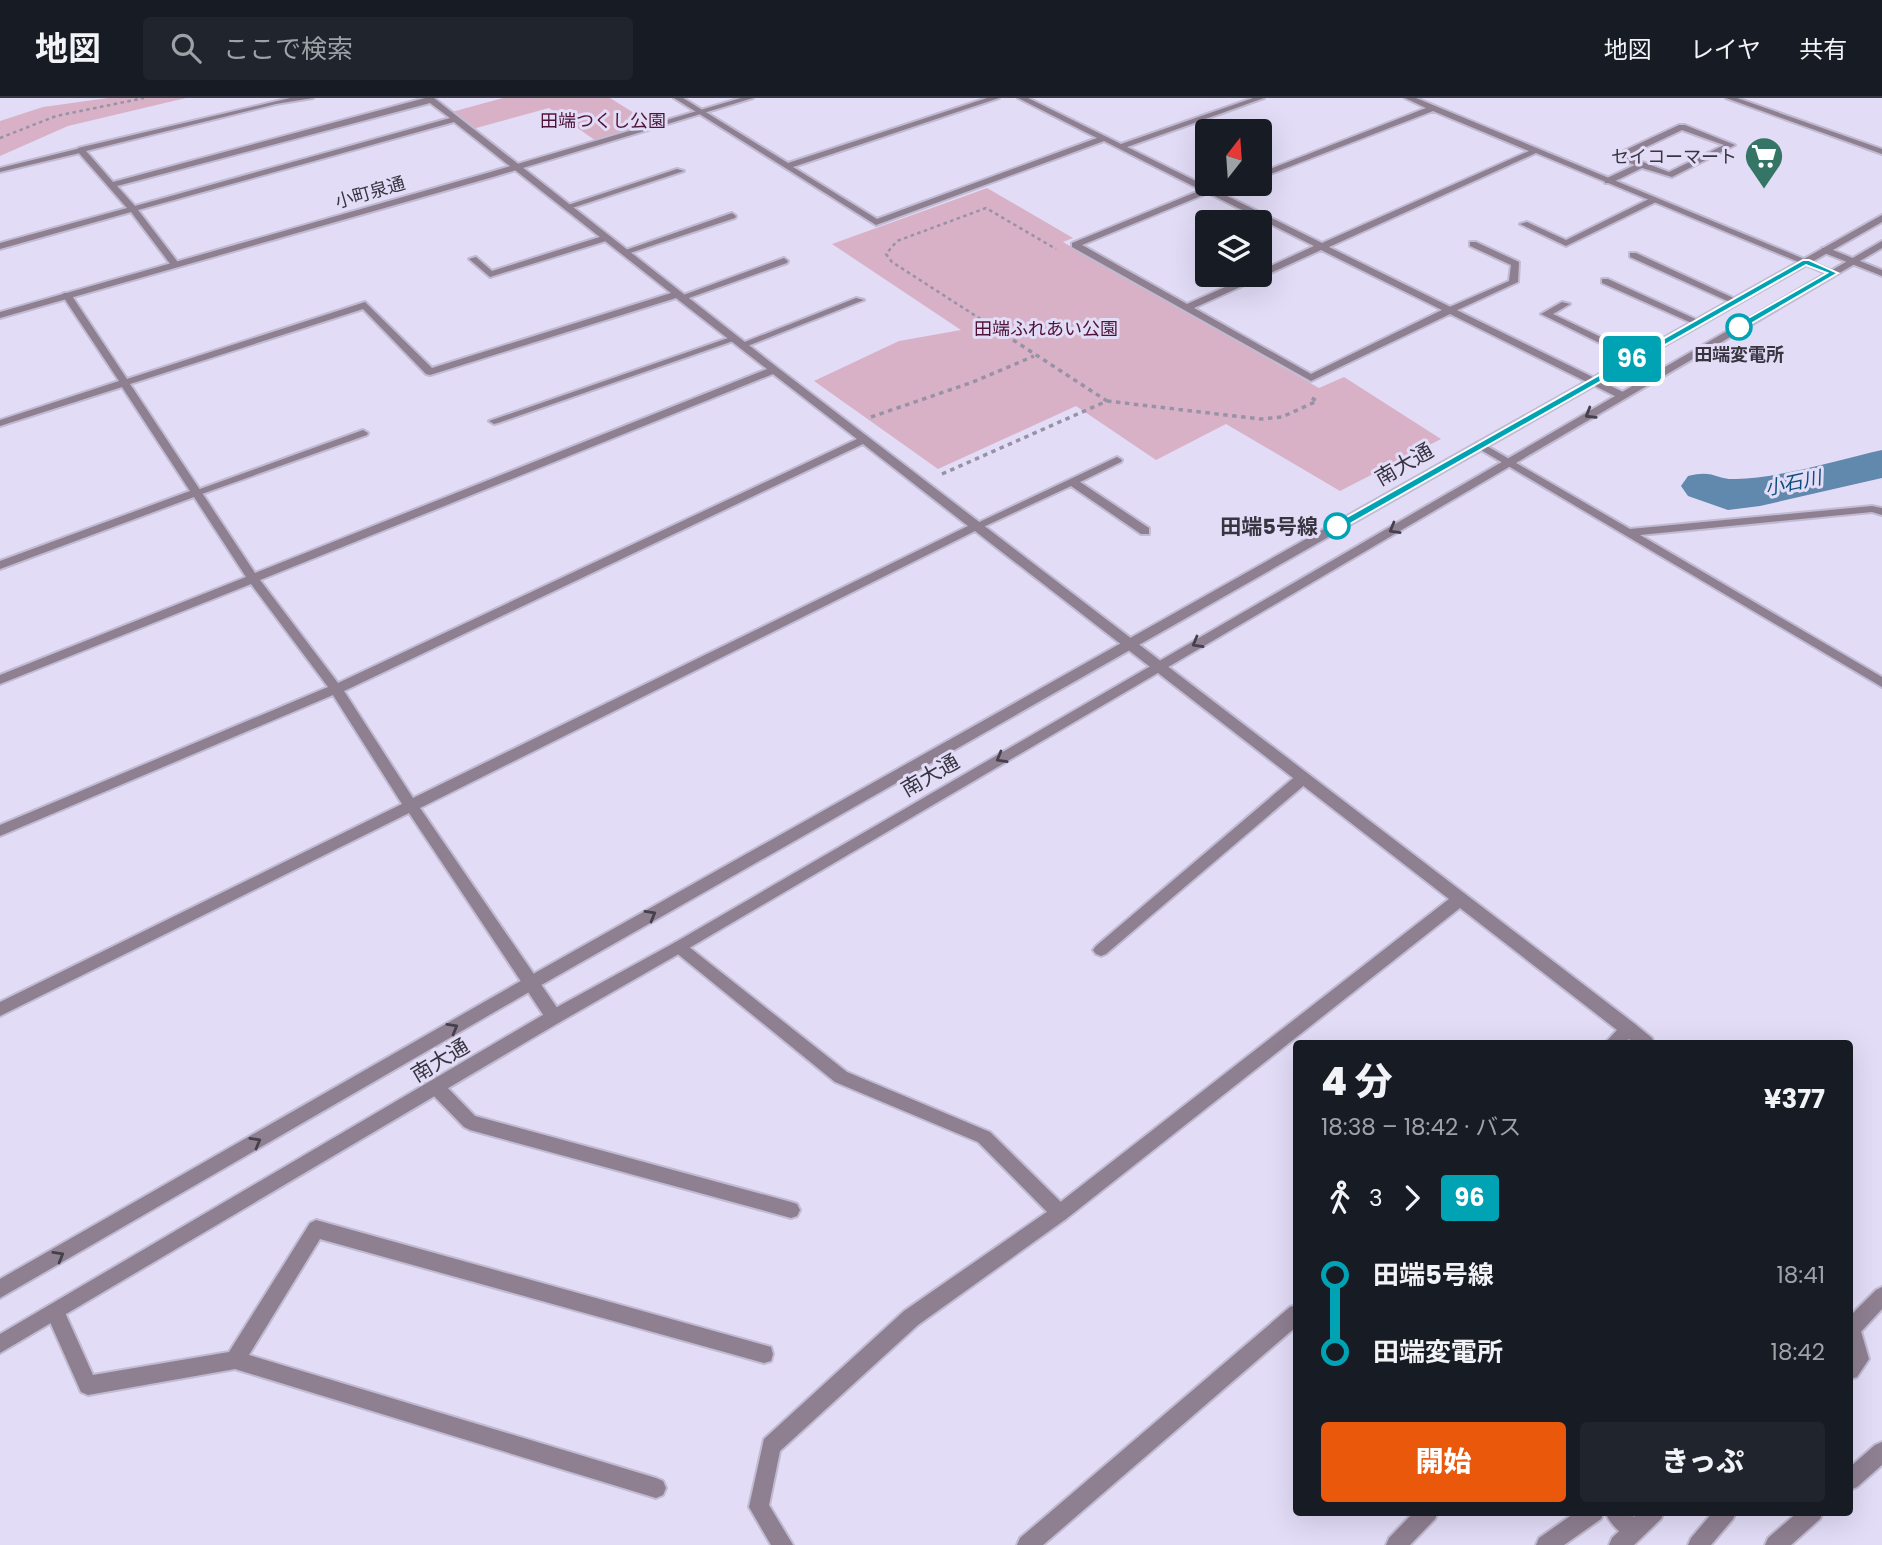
<!DOCTYPE html>
<html lang="ja">
<head>
<meta charset="utf-8">
<style>
	:root { --surface:#171b24; --page:#20242c; --text:#f1f3f6; --muted:#9ea1a6; --line:#363941; --accent:#ea580c }
	body { margin:0; font-family:Poppins,"Noto Sans JP",sans-serif; background:var(--page); color:var(--text); height:100vh; display:flex; flex-direction:column; font-size:26px; white-space:nowrap }
	* { box-sizing:border-box; margin:0 }
	p { font-size:23px; color:var(--muted) }
	.icon { flex:none; width:38px; height:38px; fill:none; stroke:currentColor; stroke-width:2; stroke-linecap:round; stroke-linejoin:round }
	.map { position:relative; flex:1; overflow:hidden }
	.details { position:absolute; left:1293px; top:942px; width:560px; height:476px; display:flex; flex-direction:column; background:var(--surface); border-radius:7px; box-shadow:0 7px 28px #0002 }
	.details>* { flex:none }
	.badge { padding:0 14px; border-radius:5px; font-size:24px; line-height:46px }
	.needle { width:46px; rotate:17deg }
	.tools { position:absolute; left:1195px; top:21px; display:grid; gap:14px }
	.tools a { display:grid; place-items:center; width:77px; height:77px; border-radius:7px; background:var(--surface); box-shadow:0 7px 28px #0002; font-size:35px }
	.map>.badge { position:absolute; translate:-50% -50%; box-shadow:0 0 0 4px #fff }
	.legs { display:flex; align-items:center; gap:10px; height:77px; padding:0 28px; font-size:23px }
	.legs p { margin-inline-start:auto }
	.head { display:flex; align-items:center; justify-content:space-between; height:119px; padding:0 28px }
	h1 { font-size:38px; font-weight:800; line-height:52px }
	.cta { display:flex; gap:14px; margin-top:auto; padding:14px 28px }
	.cta a { flex:1; height:80px; border-radius:7px; background:var(--accent); color:#fff; font-size:28px; font-weight:800; line-height:80px; text-align:center }
	.cta a+a { background:var(--page); color:var(--text) }
	ul { padding:0 28px; list-style:none }
	li { display:flex; align-items:center; gap:24px; height:77px; font-size:26px }
	li i { display:grid; place-items:center; width:10px; height:100%; margin:0 9px; background:currentColor }
	li i::after { content:''; width:18px; height:18px; margin:-9px; border:5px solid; border-radius:50%; background:var(--surface) }
	li p { margin-inline-start:auto }
	li:first-child i { background:linear-gradient(#0000 50%,currentColor 0) }
	li:last-child i { background:linear-gradient(currentColor 50%,#0000 0) }
	header { display:flex; align-items:center; gap:42px; box-sizing:border-box; height:98px; padding:0 35px; background:var(--surface); border-bottom:2px solid var(--line) }
	header strong { font-size:33px }
	nav { display:flex; gap:38px; margin-inline-start:auto; font-size:24px }
	.search { width:490px; height:63px; background:var(--page); display:flex; align-items:center; gap:18px; box-sizing:border-box; padding:0 24px; border-radius:7px; color:var(--muted); font-size:26px }
	.map>svg:first-child { display:block }
</style>
</head>
<body>
<header>
<strong>地図</strong>
<div class="search"><svg class="icon" aria-label="search" viewBox="0 0 24 24"><circle cx="10" cy="10" r="6"/><path d="M15 15l6 6"/></svg>ここで検索</div>
<nav><a>地図</a><a>レイヤ</a><a>共有</a></nav>
</header>
<div class="map">
<svg width="1882" height="1447" viewBox="0 0 1882 1447">
	<rect width="100%" height="100%" fill="#e2dcf7"/>
	<path fill="#d9b1c7" d="M108 0H186L68 28 0 58V23L43 9Z
		M503 0H610L655 28 599 45 549 10 469 32 448 15Z
		M987 90 1073 140 1063 144 1319 290 1344 279 1441 341 1340 393 1226 326 1156 362 1076 308 938 371 814 283 899 243 961 232 832 146Z"/>
	<g fill="none" stroke-linecap="round" stroke-linejoin="round">
		<path fill="#6188ad" fill-rule="evenodd" d="M1882 352V380L1760 408 1728 412 1688 398 1681 388 1688 378C1714 371 1716 382 1736 381 1781 380 1837 362 1882 352Z"/>
		<g stroke="#c0bbd2" stroke-width="4">
			<path id="service" d="M1679 27H1685L1735 47 1672 79 1642 70 1611 85H1605V81L1635 67 1617 60V56ZM1682 32 1724 47 1669 74 1627 58Z
				M81 50 85 52 84 54 0 74V70Z
				M677 71 684 73 569 111 562 109Z
				M1653 99 1657 102 1656 104 1566 148 1520 126 1527 124 1566 142Z
				M732 115 736 118 735 120 627 156 620 154Z
				M606 137 610 140 609 142 490 179 469 161 476 159 492 173Z
				M1470 144H1476L1519 164 1518 184 1451 215H1445V211L1509 183 1511 167 1470 148Z
				M1822 150H1828L1882 172V178L1822 154Z
				M1630 155H1636L1740 203 1732 205 1630 159Z
				M784 160 788 163 787 165 686 201 678 199Z
				M1602 181H1608L1702 224 1694 226 1602 185Z
				M856 200 864 202 745 249 737 247Z
				M1562 204 1570 206 1553 216 1638 257V261H1632L1541 216Z
				M731 239 739 241 498 325 494 326 489 323Z
				M363 332 368 335 367 337 199 397H191L189 395Z
				M1117 359 1122 362 1121 364 1080 384 1149 430V436H1141L1071 388 981 430H973L971 428Z
				M1303 675 1310 680 1308 684 1106 856 1101 858 1096 856 1093 852 1096 848 1298 676Z
				M679 843 684 845 847 974 990 1034 1066 1109 1069 1115 1066 1121 1060 1123 1054 1121 978 1044 835 984 674 853 671 849 674 845Z
				M436 982 442 984 475 1018 791 1104 797 1106 800 1112 797 1118 791 1120 470 1032 464 1029 430 994 428 989 430 984Z
				M316 1122 764 1247 771 1249 773 1256 771 1263 764 1265 320 1141 249 1257 656 1380 663 1383 666 1390 663 1397 656 1400 235 1271 88 1297 81 1294 46 1215 48 1208 55 1206 62 1208 93 1277 229 1254 310 1125Z
				M1850 1221 1858 1223 1869 1261 1857 1279 1850 1281Z
				M1882 1344V1367L1857 1389 1850 1392V1369L1875 1347Z
				M1576 1414H1604L1601 1421 1564 1447H1536L1539 1440Z
				M1605 1414H1629L1641 1426 1644 1433 1641 1440 1634 1443C1622 1438 1610 1426 1605 1414Z
				M1713 1414H1736L1733 1421 1711 1447H1688L1691 1440Z
				M1798 1414H1823L1820 1421 1791 1447H1765L1768 1440Z"/>
		</g>
		<g stroke="#c0bbd2" stroke-width="4">
			<path id="minor" d="M290 0H313L276 6 86 53 113 84 425 0H434L778 270 1635 926 1652 940 1654 945H1634L1629 941 1624 945H1605L1617 932 1460 810 1066 1121 918 1227 780 1353 769 1407 793 1447H771L749 1409 764 1341 904 1213 1054 1109 1449 801 975 433 420 710 560 914 562 919 560 924 554 926 548 924 409 715 0 918V904L402 706 333 597 0 738V727L328 589 251 486 0 586V577L246 479 194 399 0 471V463L190 393 122 289 0 328V322L119 283 62 197 64 195H70L127 281 365 204 432 270 671 195 454 24 138 112 177 163V167H171L131 114 0 151V145L127 110 78 54V50ZM430 5 450 20 135 108 117 88ZM676 200 767 271 255 475 130 286 363 211 426 276 430 277ZM773 276 857 341 338 585 260 482ZM863 346 968 428 413 700 344 593Z
				M674 0H683L788 65 987 0H999L793 69 877 121 1097 40 1018 0H1028L1121 46 1253 0H1264L1127 49 1216 93 1234 86H1245L1223 96 1322 145 1529 53 1433 13 1260 80V75L1426 10 1405 0H1416L1838 175 1830 177 1536 55 1329 149 1625 295V299H1617L1450 216 1311 283 1072 149V145L1201 92 1104 43 876 127ZM1208 95 1314 148 1260 173V177H1252L1187 206 1082 147ZM1321 152 1442 212 1311 276 1194 210Z
				M1726 0H1737L1882 51V56Z
				M1480 344 1630 431 1872 408 1882 410V417L1872 414 1640 437 1882 579V589L1476 349V345Z
				M1882 1189V1211L1857 1238 1850 1240V1218L1876 1192Z
				M1297 1207V1228L1043 1447H1017L1020 1440 1290 1209Z
				M1414 1414H1438L1435 1421 1410 1447H1386L1389 1440Z
				M1639 1414H1664L1661 1421 1634 1447H1609L1612 1440Z"/>
		</g>
		<g stroke="#c0bbd2" stroke-width="4">
			<path id="tertiary" d="M741 0H753L493 79 0 220V214L487 75Z
				M1882 117V124L536 890 0 1200V1181L526 880Z
				M1882 143V150L684 853 560 924 0 1255V1236L548 914 674 845Z"/>
		</g>
		<path stroke="#9792a6" stroke-width="2.5" stroke-dasharray="3.5 3.5" stroke-linecap="butt" d="M0 40 56 18 144 0
			M1010 240 892 164 886 156 897 143 986 110 1056 151"/>
		<path stroke="#9792a6" stroke-width="3.5" stroke-dasharray="4.5 4.5" stroke-linecap="butt" d="M1107 303 1260 321 1282 319 1317 303 1308 298
			M871 319 973 284 1034 258
			M942 376 1107 303 1007 238"/>
		<use href="#service" fill="#8e7f91" fill-rule="evenodd"/>
		<use href="#minor" fill="#8e7f91" fill-rule="evenodd"/>
		<use href="#tertiary" fill="#8e7f91" fill-rule="evenodd"/>
	</g>
	<defs><path id="oneway-chevron" d="M-2-3.5L2.5 0L-2 3.5" fill="none" stroke-width="1.6" stroke-linecap="round" stroke-linejoin="round" transform="scale(1.75)"/></defs>
	<g stroke="#45404c">
		<use href="#oneway-chevron" transform="translate(1590 316) rotate(149)"/>
		<use href="#oneway-chevron" transform="translate(1394 431) rotate(150)"/>
		<use href="#oneway-chevron" transform="translate(1197 545) rotate(150)"/>
		<use href="#oneway-chevron" transform="translate(1001 660) rotate(150)"/>
		<use href="#oneway-chevron" transform="translate(651 817) rotate(-30)"/>
		<use href="#oneway-chevron" transform="translate(453 930) rotate(-30)"/>
		<use href="#oneway-chevron" transform="translate(256 1044) rotate(-30)"/>
		<use href="#oneway-chevron" transform="translate(59 1158) rotate(-30)"/>
	</g>
	<path fill="#00a3b4" stroke="#fff" stroke-width="2" d="M1803 162H1809L1838 175 1742 231H1736V227L1827 175 1806 167 1341 431 1331 428Z"/>
	<defs>
		<g id="supermarket-pin" transform="scale(2.0125)"><path d="M0 17L-7.5 6A9.5 9.5 0 1 1 7.5 6Z" fill="#357565" stroke="#e2dcf7"/><path d="M-6-5.5h2.5l.6 2H6L4.5 2H-2.5L-4.4-4H-6ZM-1.5 3.2a1.3 1.3 0 1 0 .1 0ZM3 3.2a1.3 1.3 0 1 0 .1 0Z" fill="#fff"/></g>
	</defs>
	<g fill-rule="evenodd">
		<use href="#supermarket-pin" x="1764" y="58"/>
	</g>
	<g fill="#fff" stroke="#00a3b4" stroke-width="3.5">
		<circle cx="1739" cy="229" r="12"/>
		<circle cx="1337" cy="428" r="12"/>
	</g>
	<g text-anchor="middle" dominant-baseline="central" stroke-width="6" stroke-linejoin="round" paint-order="stroke">
		<g font-size="18" fill="#4e1239" stroke="#e2dcf7">
			<text x="603" y="22">田端つくし公園</text>
			<text x="1046" y="230">田端ふれあい公園</text>
		</g>
		<g font-size="18" fill="#383540" stroke="#e2dcf7" text-anchor="end">
			<text x="1737" y="58">セイコーマート</text>
		</g>
		<g font-size="18" fill="#383540" stroke="#e2dcf7">
			<text transform="translate(370 94) rotate(-16)">小町泉通</text>
		</g>
		<g font-size="18" font-weight="bold" fill="#383540" stroke="#e2dcf7">
			<text x="1739" y="256">田端変電所</text>
		</g>
		<g font-size="19" font-style="italic" fill="#0a4c7c" stroke="#e2dcf7">
			<text transform="translate(1793 385) rotate(-12)">小石川</text>
		</g>
		<g font-size="21" fill="#383540" stroke="#e2dcf7">
			<text transform="translate(1404 366) rotate(-30)">南大通</text>
			<text transform="translate(930 677) rotate(-30)">南大通</text>
			<text transform="translate(440 962) rotate(-31)">南大通</text>
		</g>
		<g font-size="21" font-weight="bold" fill="#383540" stroke="#e2dcf7" text-anchor="end">
			<text x="1318" y="428">田端5号線</text>
		</g>
	</g>
</svg>
<div class="tools">
<a><svg class="needle" viewBox="-14 -14 28 28"><path d="M0-13l5 13h-10z" fill="#e53935"/><path d="M0 13l5-13h-10z" fill="#9ea1a6"/></svg></a>
<a><svg class="icon" aria-label="layers" viewBox="0 0 24 24"><path d="M12 4l9 5-9 5-9-5zM3 14l9 5 9-5"/></svg></a>
</div>
<b class="badge" style="left:1632px;top:261px;background:#00a3b4;color:#fff">96</b>
<section class="details">
<div class="head"><div><h1>4 分</h1><p>18:38 – 18:42 · バス</p></div><b>¥377</b></div>
<div class="legs"><svg class="icon" aria-label="walk" viewBox="0 0 24 24"><circle cx="13" cy="4" r="2"/><path d="M13 8l-2 6 4 7M11 14l-3 7M7 12l3-4h3l4 4"/></svg>3<svg class="icon" aria-label="forward" viewBox="0 0 24 24"><path d="M9 5l7 7-7 7"/></svg><b class="badge" style="background:#00a3b4;color:#fff">96</b></div>
<ul>
<li><i style="color:#00a3b4"></i><b>田端5号線</b><p>18:41</p></li>
<li><i style="color:#00a3b4"></i><b>田端変電所</b><p>18:42</p></li>
</ul>
<div class="cta"><a>開始</a><a>きっぷ</a></div>
</section>
</div>
</body>
</html>
